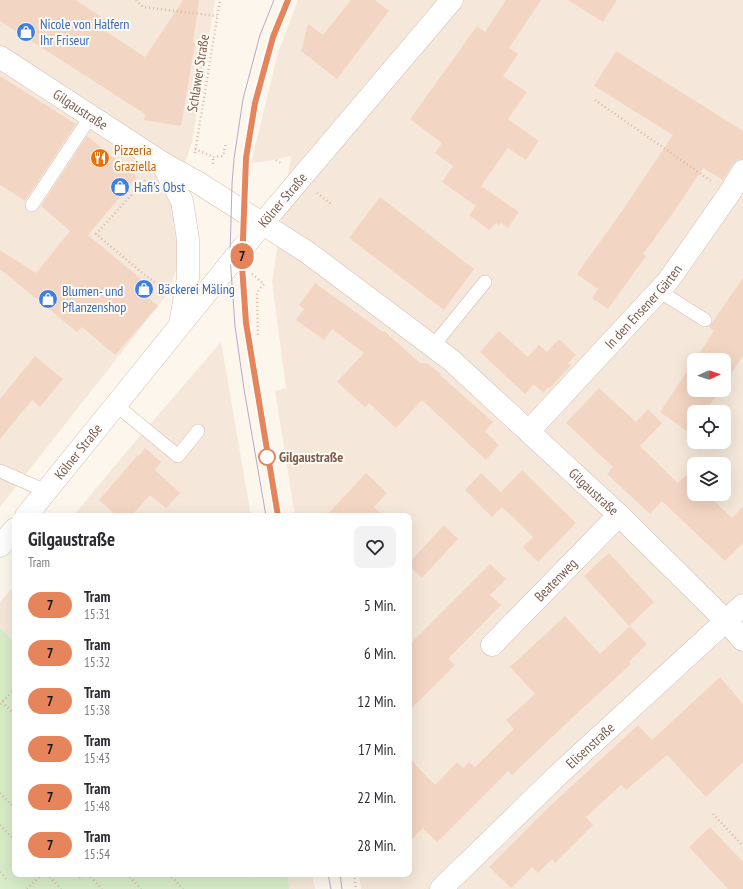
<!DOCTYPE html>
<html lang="de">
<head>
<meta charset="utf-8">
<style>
	:root { --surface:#fff; --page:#f2f2f3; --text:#2b2b33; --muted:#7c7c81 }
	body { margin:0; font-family:"PT Sans Narrow",sans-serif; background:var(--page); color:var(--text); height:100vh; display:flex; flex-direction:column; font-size:15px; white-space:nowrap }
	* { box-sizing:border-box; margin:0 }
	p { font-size:13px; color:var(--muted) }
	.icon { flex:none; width:22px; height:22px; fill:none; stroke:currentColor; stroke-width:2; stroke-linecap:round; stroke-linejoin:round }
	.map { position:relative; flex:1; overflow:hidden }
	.side { position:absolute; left:12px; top:513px; width:400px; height:364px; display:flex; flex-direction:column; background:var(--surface); border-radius:8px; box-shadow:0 4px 16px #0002 }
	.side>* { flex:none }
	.badge { padding:0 8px; border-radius:13px; font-size:14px; line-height:26px }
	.needle { width:26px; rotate:87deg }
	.tools { position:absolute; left:687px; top:353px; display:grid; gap:8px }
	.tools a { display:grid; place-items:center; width:44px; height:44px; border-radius:8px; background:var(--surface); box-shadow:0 4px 16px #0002; font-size:20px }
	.map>.badge { position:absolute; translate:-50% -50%; box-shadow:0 0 0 2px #fff }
	.round { display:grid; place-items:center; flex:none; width:42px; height:42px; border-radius:8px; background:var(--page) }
	.overview { display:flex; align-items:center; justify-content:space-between; height:68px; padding:0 16px }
	h1 { font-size:19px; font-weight:800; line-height:30px }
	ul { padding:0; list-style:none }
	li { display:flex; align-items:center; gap:12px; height:48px; padding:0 16px }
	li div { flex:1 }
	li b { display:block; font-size:15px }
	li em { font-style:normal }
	li .badge { min-width:44px; font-weight:700; text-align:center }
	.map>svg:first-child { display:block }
</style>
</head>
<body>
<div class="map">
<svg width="743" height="889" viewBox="0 0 743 889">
	<rect width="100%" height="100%" fill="#fdf6ec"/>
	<path fill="#f5e8da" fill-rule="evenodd" d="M0 0H215L192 142 173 199 179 227 178 264 169 292 0 507Z
		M298 0H743V889H361L359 874H409V516H295L275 391 286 388 272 282 291 156 268 161 251 163 278 53ZM694 360H724V390H694ZM694 412H724V442H694ZM694 464H724V494H694Z
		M221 342 251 516H73L127 451Z
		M15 585V643L0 628V602Z
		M247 874H312L315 889H262Z"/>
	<path fill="#d8ecc9" d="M0 628 15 643V874H247L254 881 248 874H287L289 889H0Z"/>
	<path fill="#f3d5c3" d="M0 0H75L105 19 99 27 145 57 183 0H199L193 42 195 43 181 126 144 120 145 114 0 21Z
		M351 0H375L389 11 337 79 301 51 308 24 323 35Z
		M506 0H541L509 48 518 54 503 76 527 92 508 119 539 141 526 160 508 148 481 186 519 212 508 228 501 223 499 225 496 223 489 230 469 215 476 206 442 182 453 166 435 153 442 143 410 119 477 26 485 32Z
		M568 0H617L603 22Z
		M616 51 743 131V159L737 160 733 164 723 180 703 168 673 213 643 254 646 256 608 309 592 298 598 289 577 274 622 211 673 135 594 86Z
		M0 76 76 124 25 201 0 185Z
		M87 136 137 177 88 235 153 289 146 296 158 306 115 355 82 327 77 332 0 269V250L36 273 70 231 41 206Z
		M380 197 474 269 444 310 349 238Z
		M743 278V356L724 384V360H695L714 331 709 327Z
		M315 283 383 332 384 331 420 363H427L441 374 440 375 493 422 485 431 499 445 486 460 422 400 396 428 369 403 365 407 337 382 364 353 332 329 324 340 296 320 304 309 299 305Z
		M499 331 528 357 539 345 547 352 559 339 576 355 568 363 571 365 550 388 548 387 543 393 534 384 525 394 480 352Z
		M35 356 63 379 40 407 32 400 0 439V399Z
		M694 361V390H720L705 412H694V428L690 433 660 412Z
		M599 388 636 422 648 409 662 423 640 446 678 483 694 467V494H707L732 518 743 506V543L725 561 662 501 650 514 607 474 613 467 566 423Z
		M145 448 161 462 155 470 180 493 166 508 150 495 131 516H117L99 500 138 455 139 456Z
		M522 470 576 523 538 562 523 547 533 537 502 507 492 517 465 490 481 473 501 492Z
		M366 473 387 493 374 507 384 516H326Z
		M444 525 458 539 422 578 409 566V563Z
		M609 553 654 602 629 626 584 576Z
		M490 564 506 579 490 595 501 605 448 659 455 665 409 711V645Z
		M565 616 600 654 630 626 647 644 629 662 631 664 572 718 512 775 508 771 437 842 423 828 409 842V758L435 785 457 762 463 768 469 762 475 767 514 729 506 720 535 694 510 667Z
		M720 677 743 704V762L706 797 667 755 626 790 621 785 586 817 593 825 555 863 552 859 538 873 532 867 511 888 489 867 549 807 638 725 652 740Z
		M710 827 743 862V889H728L689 847Z"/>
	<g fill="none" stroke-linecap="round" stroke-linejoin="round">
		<g stroke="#d1beb0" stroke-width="14">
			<path id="lane" d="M32 205 91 116
				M659 291 705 320
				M433 346 485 282
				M116 405 178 456 198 431
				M0 471 46 491"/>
		</g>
		<g stroke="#d1beb0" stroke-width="23">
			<g id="street">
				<path id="s1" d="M0 57 161 162 197 182 307 252 451 360 619 515 725 620 743 640"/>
				<path d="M161 162 182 201 188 239V278L180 325"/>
				<path id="s2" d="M529 431 668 281 729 194 743 171"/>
				<path id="s3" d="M492 645 619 515"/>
				<path id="s4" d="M441 889 558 775 743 605"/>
			</g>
		</g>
		<g stroke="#d6c0b0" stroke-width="23">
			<g id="secondary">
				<path id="s5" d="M26 516 262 224 452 0"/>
				<path d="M0 546 15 529"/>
			</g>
		</g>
		<path stroke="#d9b8a5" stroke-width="2.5" stroke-dasharray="1 3" stroke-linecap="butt" d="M136 0 143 7 217 16
			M595 100 711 181
			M195 149 213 157 223 156 226 143
			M195 153 220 0
			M276 160 282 164
			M213 164V157
			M145 180 96 234 140 271 162 288V287
			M317 193 331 204
			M252 274 264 284 257 292 258 335
			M2 702 15 715
			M0 704 15 689
			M0 793 15 809
			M713 814 743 846
			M0 825 15 841
			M0 872 7 880
			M47 874 61 889
			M77 874 81 878 86 874
			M88 874 102 889
			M127 874 141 889
			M169 874 183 889
			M354 874 356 889
			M27 889 42 874"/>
		<use href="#lane" stroke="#fff" stroke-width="13"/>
		<use href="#street" stroke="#fff" stroke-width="22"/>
		<use href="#secondary" stroke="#fff" stroke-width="22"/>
		<path stroke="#b9a8c9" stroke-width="1" d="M266 516 244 389 235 326 230 256 232 184 234 159 243 99 260 35 274 0
			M277 516 246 323 242 266V249L246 158 255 103 273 37 288 0
			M328 874 331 889
			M340 874 342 889"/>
	</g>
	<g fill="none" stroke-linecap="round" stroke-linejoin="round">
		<g stroke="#fff" stroke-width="9">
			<path id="line" d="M278 516 246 323 242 266 246 158 255 103 273 37 288 0"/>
		</g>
		<use href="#line" stroke="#e6855c" stroke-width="6"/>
	</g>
	<defs>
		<g id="shop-disc" transform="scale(1)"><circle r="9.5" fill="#3f7fe0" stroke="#fffaf3"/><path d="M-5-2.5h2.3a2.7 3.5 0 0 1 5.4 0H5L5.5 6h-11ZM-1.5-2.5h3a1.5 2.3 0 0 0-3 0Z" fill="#fff"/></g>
		<g id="restaurant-disc" transform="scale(1)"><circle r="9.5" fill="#e8710a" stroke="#fffaf3"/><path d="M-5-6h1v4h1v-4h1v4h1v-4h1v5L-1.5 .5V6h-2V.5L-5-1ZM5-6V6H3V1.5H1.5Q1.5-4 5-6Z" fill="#fff"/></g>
	</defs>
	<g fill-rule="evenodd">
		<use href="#shop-disc" x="26" y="32"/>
		<use href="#restaurant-disc" x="100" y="158"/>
		<use href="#shop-disc" x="120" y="187"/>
		<use href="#shop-disc" x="144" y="289"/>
		<use href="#shop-disc" x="48" y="299"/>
	</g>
	<circle fill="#fff" stroke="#e6855c" stroke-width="2" cx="267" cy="457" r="8"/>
	<g text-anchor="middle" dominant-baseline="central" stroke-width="4" stroke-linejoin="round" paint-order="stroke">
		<g font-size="14" fill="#366cbe" stroke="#fffaf3" text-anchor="start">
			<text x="40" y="24">Nicole von Halfern<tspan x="40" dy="16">Ihr Friseur</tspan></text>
			<text x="134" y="187">Hafi's Obst</text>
			<text x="158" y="289">Bäckerei Mäling</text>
			<text x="62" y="291">Blumen- und<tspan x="62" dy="16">Pflanzenshop</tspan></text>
		</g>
		<g font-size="14" fill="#7a5c4d" stroke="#fffaf3">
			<text transform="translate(198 73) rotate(-81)">Schlawer Straße</text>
			<text stroke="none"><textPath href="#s1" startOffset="96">Gilgaustraße</textPath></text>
			<text stroke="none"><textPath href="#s5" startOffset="407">Kölner Straße</textPath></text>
			<text stroke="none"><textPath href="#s2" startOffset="169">In den Ensener Gärten</textPath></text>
			<text stroke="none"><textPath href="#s5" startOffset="83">Kölner Straße</textPath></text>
			<text stroke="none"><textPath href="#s1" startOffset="738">Gilgaustraße</textPath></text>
			<text stroke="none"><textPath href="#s3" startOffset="91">Beatenweg</textPath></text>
			<text stroke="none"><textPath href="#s4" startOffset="207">Elisenstraße</textPath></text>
		</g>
		<g font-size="14" fill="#c56008" stroke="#fffaf3" text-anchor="start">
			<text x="114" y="150">Pizzeria<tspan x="114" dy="16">Graziella</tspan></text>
		</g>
		<g font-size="14" font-weight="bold" fill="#7a5c4d" stroke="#fffaf3" text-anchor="start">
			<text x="279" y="457">Gilgaustraße</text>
		</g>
	</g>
</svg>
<div class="tools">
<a><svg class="needle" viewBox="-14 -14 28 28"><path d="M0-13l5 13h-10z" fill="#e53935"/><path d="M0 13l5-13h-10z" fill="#7c7c81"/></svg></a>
<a><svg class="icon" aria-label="locate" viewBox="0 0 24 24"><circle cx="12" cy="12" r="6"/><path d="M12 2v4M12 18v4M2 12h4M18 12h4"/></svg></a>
<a><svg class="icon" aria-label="layers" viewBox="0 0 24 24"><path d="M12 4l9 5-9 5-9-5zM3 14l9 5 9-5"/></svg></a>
</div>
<b class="badge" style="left:242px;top:256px;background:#e6855c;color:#111">7</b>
<section class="side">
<div class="overview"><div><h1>Gilgaustraße</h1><p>Tram</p></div><a class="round"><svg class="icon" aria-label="heart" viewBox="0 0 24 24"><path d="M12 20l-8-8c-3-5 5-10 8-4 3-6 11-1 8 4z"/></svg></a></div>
<ul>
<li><span class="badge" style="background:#e6855c;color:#111">7</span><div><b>Tram</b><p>15:31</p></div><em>5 Min.</em></li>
<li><span class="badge" style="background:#e6855c;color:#111">7</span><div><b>Tram</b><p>15:32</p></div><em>6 Min.</em></li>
<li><span class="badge" style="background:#e6855c;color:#111">7</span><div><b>Tram</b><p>15:38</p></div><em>12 Min.</em></li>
<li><span class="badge" style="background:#e6855c;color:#111">7</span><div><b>Tram</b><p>15:43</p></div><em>17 Min.</em></li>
<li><span class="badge" style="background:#e6855c;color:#111">7</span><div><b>Tram</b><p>15:48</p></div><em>22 Min.</em></li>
<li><span class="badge" style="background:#e6855c;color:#111">7</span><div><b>Tram</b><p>15:54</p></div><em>28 Min.</em></li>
</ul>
</section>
</div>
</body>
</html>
